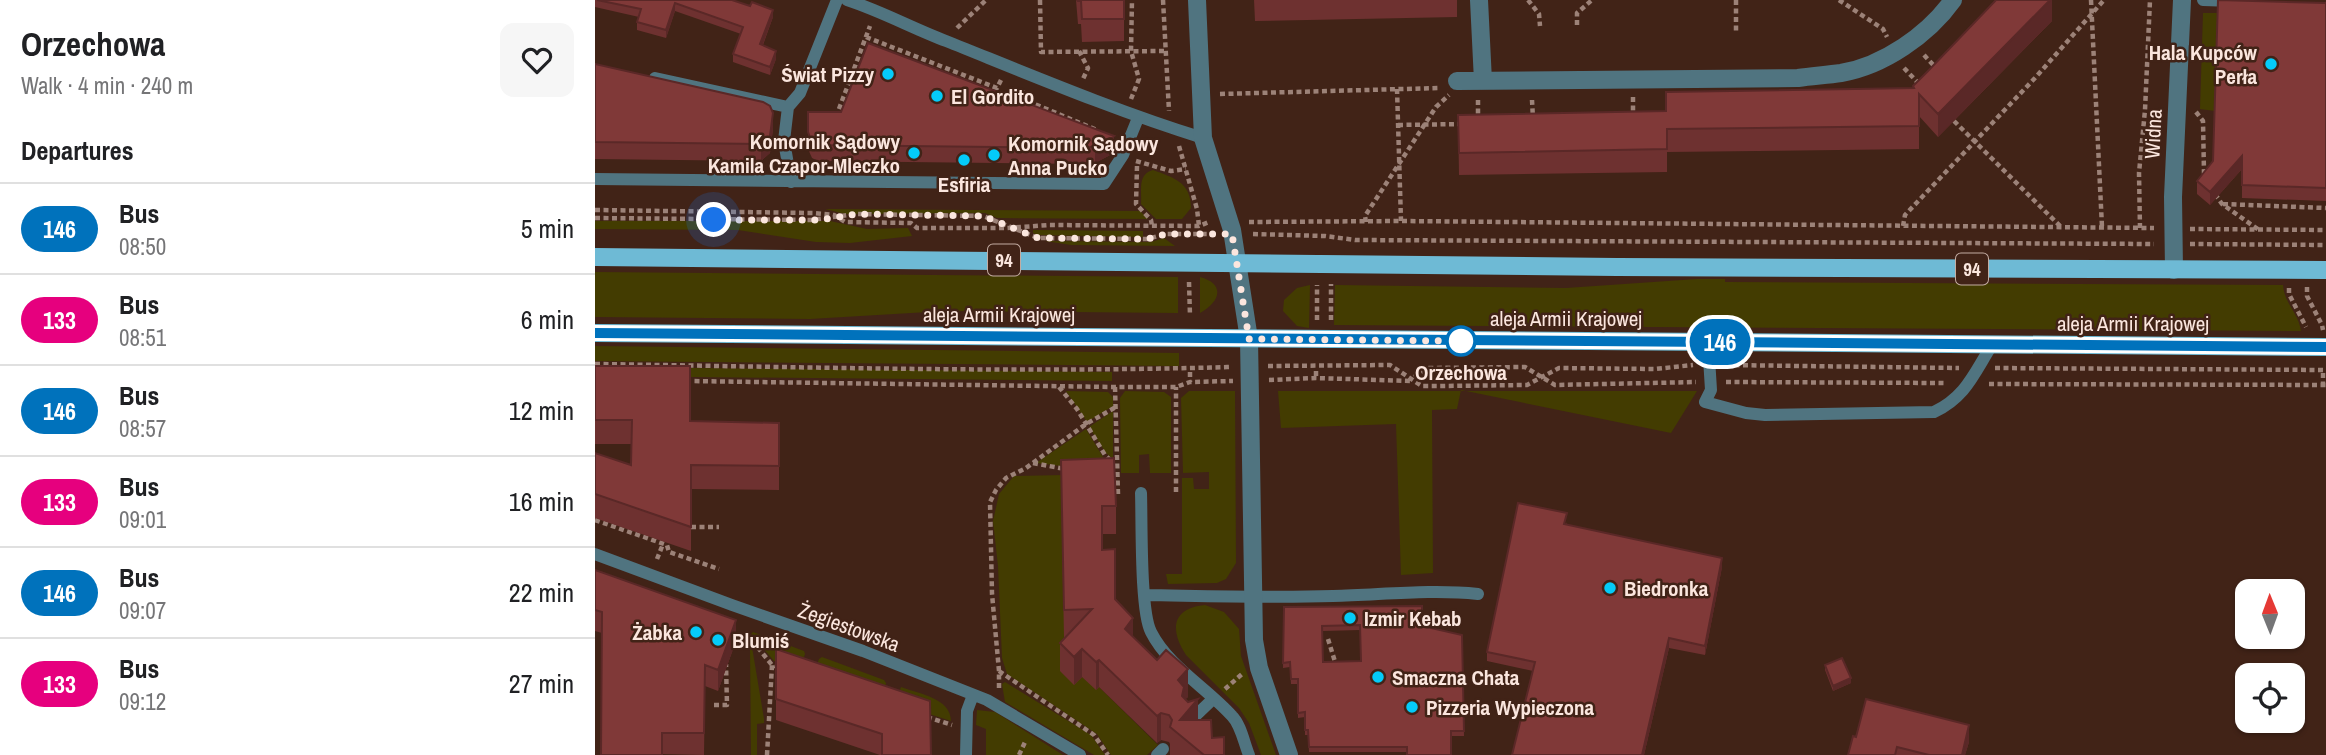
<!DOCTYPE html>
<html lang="en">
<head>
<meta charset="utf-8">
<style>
	:root { --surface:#fff; --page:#f6f6f6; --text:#202124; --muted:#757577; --line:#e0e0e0 }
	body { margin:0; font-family:"Archivo Narrow",sans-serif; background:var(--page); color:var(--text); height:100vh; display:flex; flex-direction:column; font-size:26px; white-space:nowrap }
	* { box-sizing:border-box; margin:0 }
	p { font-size:23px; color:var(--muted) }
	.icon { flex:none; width:38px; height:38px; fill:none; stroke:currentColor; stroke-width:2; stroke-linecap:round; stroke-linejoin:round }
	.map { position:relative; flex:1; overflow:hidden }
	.panel { display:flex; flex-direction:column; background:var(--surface); width:595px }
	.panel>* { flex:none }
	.badge { padding:0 14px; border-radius:23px; font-size:24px; line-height:46px }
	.needle { width:46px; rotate:359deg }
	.controls { position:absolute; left:1640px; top:579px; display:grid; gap:14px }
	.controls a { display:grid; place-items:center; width:70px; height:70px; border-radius:14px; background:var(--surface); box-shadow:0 2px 5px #0004; font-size:35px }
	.you { position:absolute; width:35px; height:35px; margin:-18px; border:5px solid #fff; border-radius:50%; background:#1a73e8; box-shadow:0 0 0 10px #1a73e833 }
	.map>.badge { position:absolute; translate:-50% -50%; box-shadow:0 0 0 4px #fff }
	h2 { padding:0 21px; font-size:26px; line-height:63px }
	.round { display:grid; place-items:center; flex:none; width:74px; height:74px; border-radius:14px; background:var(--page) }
	.summary { display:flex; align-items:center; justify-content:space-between; height:119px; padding:0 21px }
	h1 { font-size:33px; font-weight:700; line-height:52px }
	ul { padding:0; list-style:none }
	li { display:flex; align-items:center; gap:21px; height:91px; padding:0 21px; border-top:2px solid var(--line) }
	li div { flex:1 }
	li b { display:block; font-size:26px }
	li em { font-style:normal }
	li .badge { min-width:77px; font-weight:700; text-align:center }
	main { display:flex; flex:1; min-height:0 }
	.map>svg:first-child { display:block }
</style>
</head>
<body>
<main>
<section class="panel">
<div class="summary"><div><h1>Orzechowa</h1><p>Walk · 4 min · 240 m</p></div><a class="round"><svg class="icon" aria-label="heart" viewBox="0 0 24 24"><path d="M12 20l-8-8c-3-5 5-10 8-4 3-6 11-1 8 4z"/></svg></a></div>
<h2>Departures</h2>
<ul>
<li><span class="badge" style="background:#0072bc;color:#fff">146</span><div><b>Bus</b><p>08:50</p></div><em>5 min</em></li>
<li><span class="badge" style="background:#e6007e;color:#fff">133</span><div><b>Bus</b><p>08:51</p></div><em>6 min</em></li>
<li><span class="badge" style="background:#0072bc;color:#fff">146</span><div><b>Bus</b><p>08:57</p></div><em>12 min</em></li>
<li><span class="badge" style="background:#e6007e;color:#fff">133</span><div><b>Bus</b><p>09:01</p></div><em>16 min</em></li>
<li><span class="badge" style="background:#0072bc;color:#fff">146</span><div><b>Bus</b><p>09:07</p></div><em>22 min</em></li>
<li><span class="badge" style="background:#e6007e;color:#fff">133</span><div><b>Bus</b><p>09:12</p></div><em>27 min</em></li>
</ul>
</section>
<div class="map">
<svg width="1731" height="755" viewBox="0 0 1731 755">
	<rect width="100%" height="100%" fill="#412317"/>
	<path fill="#433c01" d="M1608 13H1623L1620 111 1605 109Z
		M558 170C579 178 596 182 596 208L587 219H561L546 204C547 191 542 174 558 170Z
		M230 209 545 211 553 219 402 218 390 213 250 214Z
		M0 221H235L272 229 313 228 317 236 255 243 221 242 143 230 0 229Z
		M438 230 548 231V237L443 235 438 233Z
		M569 238 580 246 476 245 450 241 556 242Z
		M0 272 583 277V313L350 311 215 319 0 317Z
		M605 277C631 284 625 302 605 313Z
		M1102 279H1130V282L1688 285C1689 303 1704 314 1706 331L739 325 740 285 971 288Z
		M715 285 714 328 702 326 688 311 689 300 702 288Z
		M0 346 584 353V366L0 361Z
		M0 367 517 372V381L0 376Z
		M866 390 862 409 837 410 838 573 806 575 801 424 686 428 683 391H1102L1076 433Z
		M471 391 513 392 518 397V406L492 422Z
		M530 391 569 392 576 397V473H555L554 454 544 455V473H526L525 398Z
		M594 391H640L641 563 631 579 622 583 573 584 571 574H587V478H598L599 489H614V472L588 473 586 398Z
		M518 411V459L511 453 494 427Z
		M491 429 511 462 467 466 441 463Z
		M518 474 467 487 488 637 479 684 487 677 504 687 563 745 552 755H516L502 734 412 674 407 658 403 566 398 521 404 494 419 476Z
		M610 605 629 612 644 629 646 656 681 755H666L654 723 644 708 591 655C575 631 576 608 610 605Z
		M158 632 209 651 210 654 204 670 179 661 156 634Z
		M157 647 169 719V723L162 724V755H156L155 648Z
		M227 657 289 680 291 683 289 693 218 675 224 659Z
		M410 682 496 735 510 755H499L410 702 407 684Z
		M306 687C324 694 356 698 356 721L300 703Z
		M382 710 400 712 468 755H391V729L381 725Z"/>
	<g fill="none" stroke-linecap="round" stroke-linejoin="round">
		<path stroke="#9c8278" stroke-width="4.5" stroke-dasharray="5 3.5" stroke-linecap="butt" d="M445 0 446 52 571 51
			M568 0 574 111
			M933 0 944 14 945 26
			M1141 0V33
			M1244 0 1288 29 1292 37
			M1496 0 1507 227
			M982 25V13L997 0
			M362 28 391 0
			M271 37 402 88 406 80
			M484 51 493 68 488 79
			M1329 55 1342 69
			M1309 68 1325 85
			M802 89 806 221
			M428 90 425 98 502 130
			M625 94 844 88
			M1038 97V116
			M536 99 544 79 536 51 537 0
			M883 100V119
			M937 100 938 119
			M1601 112 1608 121 1609 173 1611 177
			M241 117 275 26
			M1359 121 1466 227
			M803 125 868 124
			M584 146 602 209 604 226
			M541 161 576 171 591 169
			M542 166 541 204 556 220 557 226
			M1620 194 1627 204 1664 230
			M1628 204 1731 208
			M0 210 218 213 239 215 250 222 316 223 322 228H412L454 225 604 226 614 222
			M0 218 216 220 261 214 388 216 443 238 552 239 571 234H618
			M654 222 806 221 1559 228
			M771 222 770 216 841 107 854 95
			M1308 226 1310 215 1440 78 1509 0
			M1545 228 1544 173 1550 110 1555 0
			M1595 229 1731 230
			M658 234 730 236 760 240 1559 244
			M1595 244 1731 245
			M594 282 595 316
			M1712 287V296L1727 325 1728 330
			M1694 288V294L1711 327
			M722 320V285
			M736 320V284
			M0 364C212 367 424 373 636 367
			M1131 365 1364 368
			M673 366 795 365 827 386H844L932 385 964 368 1060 369 1098 365
			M1400 368 1731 370
			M721 371V378
			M595 372V382
			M1728 373V385
			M819 377 833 368 930 367 960 385 1101 382
			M674 380 721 378 815 381
			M91 381 520 387H581L595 382 638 381
			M1131 382 1350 383
			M1394 384 1731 385
			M464 387 482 409 510 455 517 462
			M520 387 523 494
			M438 463 470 469
			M581 492V387
			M0 520 72 545 74 552 124 569
			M96 527H124
			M62 559 68 544
			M152 634 177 665 184 667
			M733 639 741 665
			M404 671 397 594 395 502 401 490 411 478 431 468 491 424 521 407
			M404 688V671L499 735 513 755
			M630 689 647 674
			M119 705H132L131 664
			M332 717 357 725
			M172 755 177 665
			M424 755 431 740"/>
		<path stroke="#507480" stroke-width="12" d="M252 0C286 11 317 28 351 41 436 75 521 111 608 138
			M1608 0 1639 1
			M60 78 193 107
			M0 179 509 184 528 155 543 118
			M196 182 189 141 193 107 205 93 242 0
			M1113 342 1116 390 1110 402 1151 413 1170 415 1339 412C1371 397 1379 373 1397 345
			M546 493C547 521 545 611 556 632 573 666 612 688 637 716 646 725 649 743 654 755
			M0 554 137 605 268 651 392 700 485 755
			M550 595C613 596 675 598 738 596 786 595 835 589 883 594
			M595 721 618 699
			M371 755 372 711 378 695
			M562 755 568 749"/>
		<path stroke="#507480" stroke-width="18" d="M602 0 608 138 637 230 654 339 659 640 664 668 694 755
			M884 0 888 81
			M862 81 1203 78C1217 76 1232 75 1246 73 1288 66 1333 35 1358 0
			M1579 270 1578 197 1587 0"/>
		<path stroke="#6ebad5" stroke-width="18" d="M0 257 1022 267 1731 270
			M0 333 1731 347"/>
	</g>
	<path fill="#6e3130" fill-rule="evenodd" d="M0 0H137L178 17 168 45 181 59 175 75 138 62V54L146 34 80 11 71 38 42 30V22L44 17 0 7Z
		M481 0H529V41L487 42 486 24H483Z
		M659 0H862V17L660 21Z
		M1457 0V21L1343 137 1324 116V149L1072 152V172L864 175 863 115 1071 111 1318 88V86Z
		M1731 3V201L1647 198V169L1615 205 1602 194V181L1618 161Z
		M273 43 519 153 500 163 491 164 223 161 217 158 213 149V112H246Z
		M0 64 178 129 175 153 166 161 0 159Z
		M0 366 95 421 184 423V490L96 489V551L0 518V453L36 465V444H0Z
		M466 487 521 506V534H507V550L520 599 538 637 593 697 590 699 603 720 629 755H575V744L574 742 566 740 562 743 504 687 501 690 487 677 479 685 465 671V643L470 637H469Z
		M972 522 971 525 1127 567 1110 655 1074 648 1049 755H917L938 671 892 661V652Z
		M0 570 141 641 123 691 110 686 109 755 67 754 7 633 0 631Z
		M689 607 827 626 867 635 869 736H856L812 752H714L713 735H710V717L703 718V684H696L695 667 688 668ZM765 630V661L728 662V631Z
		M181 649 336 755H285L181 720Z
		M1230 665 1256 683 1238 691 1230 670Z
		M1258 736 1374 742 1370 755H1253Z"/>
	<path fill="#5a2827" d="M1455 0H1457V21L1343 137V114Z
		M80 3V11L71 38V30Z
		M178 10V17L165 52V44Z
		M181 51V59L175 75V67Z
		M178 113V129L175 153 166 161V144Z
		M519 136V153L500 163V146Z
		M1647 156V169L1615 205V192Z
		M1127 558V567L1110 655V646Z
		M538 618V645L530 629Z
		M141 620V641L123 691V670Z
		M1074 638V648L1049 755H1047Z
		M487 649V677L479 685V657Z
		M504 660V687L501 690V662Z
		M593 669V697L589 701V714L603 699V727L585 735 583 680Z
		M1256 678V683L1238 691V686Z
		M566 713V740L562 743V716Z
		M1374 725V742L1370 755H1367Z"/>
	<path fill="#803938" stroke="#5a2827" stroke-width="2" fill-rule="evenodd" d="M2 0H137L155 6 157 2 178 10 165 44 181 51 175 67 138 54 148 27 80 3 71 30 42 22 46 9Z
		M482 0H529V19H487L486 1H483Z
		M1401 0H1455L1343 114 1324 94V126L1072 129V149L864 153 863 115 1071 111V92L1319 88 1318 86 1333 71Z
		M1623 0 1731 3V188L1647 185V156L1615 192 1602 181 1618 161Z
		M273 43 519 136 500 146 491 148 223 145 217 142 213 132V112H246Z
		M0 64 168 102 175 106 178 113 175 136 166 144 0 142Z
		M0 366H95V421L184 423V466L96 465V527L0 494V453L36 465 37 420H0Z
		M519 458 521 506H507V550L520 549V599L538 618 530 629 562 660 571 650 593 669 583 680 589 687 587 696 593 702 603 699 585 720H616L617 738 629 737V755H609L575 727 577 720 574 715 566 713 562 716 504 660 501 662 487 649 479 657 465 643 497 609 469 610 466 460Z
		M923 503 972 513 969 524 1127 558 1110 646 1074 638 1047 755H917L940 662 892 652Z
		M0 570 141 620 123 670 110 665 109 733H67V755H6L7 612 0 610Z
		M827 606V626L867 635 869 731H856V755H812V747H714L713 730H710V712L703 713V679H696L695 662 688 663 689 607ZM765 625 766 661 728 662 727 626Z
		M181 649 335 701 336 755H287V734L181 699Z
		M1247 658 1256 678 1238 686 1230 665Z
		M1271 699 1374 725 1367 755H1334L1302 747 1300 755H1253L1258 736 1261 737Z"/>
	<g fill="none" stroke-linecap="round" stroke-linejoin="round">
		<g stroke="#fff" stroke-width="16">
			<path id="line" d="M0 333 1731 347"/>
		</g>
		<use href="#line" stroke="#0072bc" stroke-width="10"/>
		<path stroke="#fbe6de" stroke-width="7" stroke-dasharray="0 12.6" d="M119 220H225L261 214 388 216 443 238 552 239 571 234H637L654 339 869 341H866"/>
	</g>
	<g fill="#04cbf9" stroke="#412317" stroke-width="2.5">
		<circle cx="1676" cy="64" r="7"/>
		<circle cx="293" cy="74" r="7"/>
		<circle cx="342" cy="96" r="7"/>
		<circle cx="319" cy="153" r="7"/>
		<circle cx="399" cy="155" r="7"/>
		<circle cx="369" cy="160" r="7"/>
		<circle cx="1015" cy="588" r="7"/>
		<circle cx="755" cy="618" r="7"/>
		<circle cx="101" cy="632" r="7"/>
		<circle cx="123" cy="640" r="7"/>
		<circle cx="783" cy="677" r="7"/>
		<circle cx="817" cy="707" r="7"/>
	</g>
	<circle fill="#fff" stroke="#0072bc" stroke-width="3.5" cx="866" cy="341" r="14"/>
	<g text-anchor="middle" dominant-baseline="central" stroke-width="5" stroke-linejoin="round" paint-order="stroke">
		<g fill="#412317" stroke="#c3aca2" stroke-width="2">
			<rect x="393" y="244.5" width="32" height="31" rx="5"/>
			<rect x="1361" y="253.5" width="32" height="31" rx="5"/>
		</g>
		<g font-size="19" font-weight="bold" fill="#fbe6de">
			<text x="409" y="260">94</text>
			<text x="1377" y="269">94</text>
		</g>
		<g font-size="21" font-weight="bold" fill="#fbe6de" stroke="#412317" text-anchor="start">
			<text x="1662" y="52" text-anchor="end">Hala Kupców<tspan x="1662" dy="24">Perła</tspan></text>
			<text x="279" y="74" text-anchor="end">Świat Pizzy</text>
			<text x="356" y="96">El Gordito</text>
			<text x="305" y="141" text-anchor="end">Komornik Sądowy<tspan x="305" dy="24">Kamila Czapor-Mleczko</tspan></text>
			<text x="413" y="143">Komornik Sądowy<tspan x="413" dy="24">Anna Pucko</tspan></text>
			<text x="369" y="184" text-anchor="middle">Esfiria</text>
			<text x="1029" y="588">Biedronka</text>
			<text x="769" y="618">Izmir Kebab</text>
			<text x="87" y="632" text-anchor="end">Żabka</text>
			<text x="137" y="640">Blumiś</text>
			<text x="797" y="677">Smaczna Chata</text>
			<text x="831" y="707">Pizzeria Wypieczona</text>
		</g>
		<g font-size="21" fill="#fbe6de" stroke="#412317">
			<text transform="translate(1558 134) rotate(-87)">Widna</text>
			<text x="404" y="314">aleja Armii Krajowej</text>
			<text x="971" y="318">aleja Armii Krajowej</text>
			<text x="1538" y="323">aleja Armii Krajowej</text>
			<text transform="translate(254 627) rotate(20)">Żegiestowska</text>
		</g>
		<g font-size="21" font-weight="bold" fill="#fbe6de" stroke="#412317">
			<text x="866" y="372">Orzechowa</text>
		</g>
	</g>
</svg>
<div class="controls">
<a><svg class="needle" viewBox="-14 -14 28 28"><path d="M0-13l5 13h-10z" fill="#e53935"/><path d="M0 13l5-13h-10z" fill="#757577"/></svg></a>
<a><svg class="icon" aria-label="locate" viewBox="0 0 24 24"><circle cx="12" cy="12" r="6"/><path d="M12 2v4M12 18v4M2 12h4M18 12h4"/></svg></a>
</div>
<div class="you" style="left:119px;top:220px"></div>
<b class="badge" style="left:1125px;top:342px;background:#0072bc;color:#fff">146</b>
</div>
</main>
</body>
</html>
